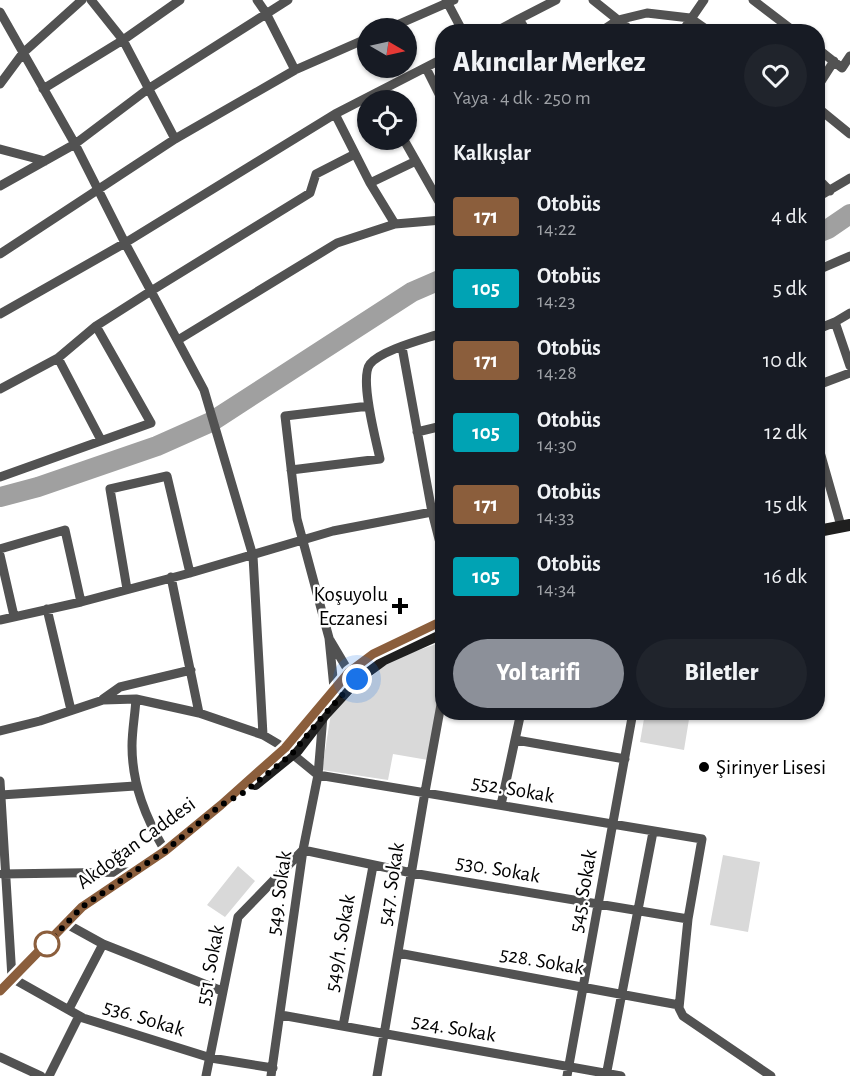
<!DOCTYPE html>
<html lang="tr">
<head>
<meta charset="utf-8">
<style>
	:root { --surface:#171b24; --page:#20242c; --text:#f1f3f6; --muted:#9ea1a6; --accent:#8c9099 }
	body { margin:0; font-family:"Alegreya Sans",sans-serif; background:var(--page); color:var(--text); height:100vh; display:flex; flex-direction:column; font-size:22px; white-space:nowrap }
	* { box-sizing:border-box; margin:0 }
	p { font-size:20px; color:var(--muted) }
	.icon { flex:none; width:33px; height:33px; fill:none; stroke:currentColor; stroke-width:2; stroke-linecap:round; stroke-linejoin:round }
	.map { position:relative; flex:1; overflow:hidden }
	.details { position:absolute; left:435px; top:24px; width:390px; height:696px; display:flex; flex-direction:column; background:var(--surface); border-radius:24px; box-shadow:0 2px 4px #0004 }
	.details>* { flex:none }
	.badge { padding:0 12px; border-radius:4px; font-size:21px; line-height:39px }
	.needle { width:39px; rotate:99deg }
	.tools { position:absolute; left:357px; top:18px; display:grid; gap:12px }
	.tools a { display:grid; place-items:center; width:60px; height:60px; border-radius:50%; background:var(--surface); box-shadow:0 2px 4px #0004; font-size:30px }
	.you { position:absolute; width:30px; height:30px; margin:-15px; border:4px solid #fff; border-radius:50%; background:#1a73e8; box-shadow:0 0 0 9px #1a73e833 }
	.map>.badge { position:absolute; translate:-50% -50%; box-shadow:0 0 0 3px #fff }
	h2 { padding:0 18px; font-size:22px; line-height:54px }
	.round { display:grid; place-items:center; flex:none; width:63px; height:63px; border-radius:32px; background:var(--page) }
	.summary { display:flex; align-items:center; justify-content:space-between; height:102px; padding:0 18px }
	h1 { font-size:28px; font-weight:800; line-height:45px }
	.primary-button { display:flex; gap:12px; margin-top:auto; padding:12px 18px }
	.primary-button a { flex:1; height:69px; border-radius:36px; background:var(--accent); color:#fff; font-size:24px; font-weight:800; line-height:69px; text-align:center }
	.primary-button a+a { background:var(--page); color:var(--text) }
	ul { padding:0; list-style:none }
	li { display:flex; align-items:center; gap:18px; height:72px; padding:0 18px }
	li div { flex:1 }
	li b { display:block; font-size:22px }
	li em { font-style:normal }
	li .badge { min-width:66px; font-weight:700; text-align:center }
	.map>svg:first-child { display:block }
</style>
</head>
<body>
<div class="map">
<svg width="850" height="1076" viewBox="0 0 850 1076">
	<rect width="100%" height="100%" fill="#fff"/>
	<path fill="#d9d9d9" d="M442 642V674L428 760 393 754 388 780 322 770 331 713 390 660Z
		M645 713H690L684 750 640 742Z
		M723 855 760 862 748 932 710 925Z
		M238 866 255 881 225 917 207 905Z"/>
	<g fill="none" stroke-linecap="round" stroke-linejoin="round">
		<path stroke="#a0a0a0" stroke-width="20" d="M818 233 828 229 850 214
			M0 497 38 487 157 446 211 422 412 292 442 279"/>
		<path stroke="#525252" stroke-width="9" d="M91 0 123 40 175 139
			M257 0 266 13 295 70 368 38
			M446 0 463 32
			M593 0 633 32
			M753 0 795 32
			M0 12 75 144 125 243 335 114 442 59
			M519 19 556 0
			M390 28 454 0
			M495 32 519 19 527 32
			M600 32 618 20 647 13 690 18 710 32
			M682 32 704 0
			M818 49 842 68 850 56
			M426 68 442 100
			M0 84 23 53 82 0
			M818 86 834 61
			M43 89 123 40 180 0
			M818 108 850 134
			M335 114 370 183 395 224
			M404 140 442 207
			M0 149 45 161
			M818 179 830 191
			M370 183 416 161
			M0 186 75 144 148 89 288 0
			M818 197 850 178
			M0 254 175 139 295 70
			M818 270 850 256
			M0 314 125 243 151 291 310 193 316 174 355 154
			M835 322 850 366
			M818 329 835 322 850 313
			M178 340 337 243 395 224 442 220
			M402 347 432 512 442 551
			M58 358 101 440
			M818 385 850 373
			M0 389 58 358 96 326 151 291 204 390 253 556 263 735
			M417 432 442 426
			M818 445 841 526
			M291 470 380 459C376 440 359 378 370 364 381 350 425 339 442 333
			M0 477 151 423 96 326
			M0 549 65 530 81 602
			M0 555 14 616
			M171 577 199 713
			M127 589 110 489 167 476 190 573
			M47 609 71 710
			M0 620 81 602 190 573 333 531 442 510
			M330 640 349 672
			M334 688 329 638 297 519 285 416 369 406
			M103 699 120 687 191 670
			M136 699C135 715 132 731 132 746 132 785 146 818 165 851
			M0 731 40 721 103 700 136 699 199 713 263 735 285 748 318 775 702 839 688 919 679 1008 683 1016 771 1076
			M516 740 625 759
			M0 781 12 978 83 1018 211 1058 273 1068
			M1 795 135 786
			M501 805 521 712
			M2 874 132 872
			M65 923 103 944 222 991
			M398 953 679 1005
			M69 1009 103 944
			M281 1015 621 1076
			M343 1026 373 866
			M0 1057 41 1076
			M49 1076 79 1016
			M206 1076 238 917 303 850 412 873 688 919
			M271 1076 303 850 318 775 323 716
			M377 1076 425 792 442 699
			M567 1076 633 712
			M606 1076 653 832"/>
		<path stroke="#1f1f1f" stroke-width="12" d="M818 531 850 525
			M255 784 297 750 323 716 357 679 384 659 442 633
			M0 991 82 907 165 851 221 805 285 748 349 672 373 654 442 621"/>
	</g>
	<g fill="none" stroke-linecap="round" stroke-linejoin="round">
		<g stroke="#fff" stroke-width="14">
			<path id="line" d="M0 991 82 907 165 851 221 805 285 748 349 672 373 654 442 621"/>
		</g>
		<use href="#line" stroke="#8b5e3c" stroke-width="9"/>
		<path stroke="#000" stroke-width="6" stroke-dasharray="0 10.8" d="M47 944 82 907 165 851 221 805 243 793 291 755 323 716 357 679"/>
	</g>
	<g fill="#000" stroke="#fff" stroke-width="2">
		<path d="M397 597h6v6h6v6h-6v6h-6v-6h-6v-6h6z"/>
		<circle cx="704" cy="767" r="6"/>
	</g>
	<circle fill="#fff" stroke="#8b5e3c" stroke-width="3" cx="47" cy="944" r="12"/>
	<g text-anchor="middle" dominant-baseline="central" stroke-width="5" stroke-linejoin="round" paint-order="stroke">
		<g font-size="21" fill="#000" stroke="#fff" text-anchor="end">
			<text x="388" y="594">Koşuyolu<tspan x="388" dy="24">Eczanesi</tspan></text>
			<text x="716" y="767" text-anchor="start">Şirinyer Lisesi</text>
		</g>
		<g font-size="21" fill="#000" stroke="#fff">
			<text transform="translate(513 789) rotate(10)">552. Sokak</text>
			<text transform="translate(136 843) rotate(-36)">Akdoğan Caddesi</text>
			<text transform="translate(498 869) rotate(10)">530. Sokak</text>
			<text transform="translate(391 884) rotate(-81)">547. Sokak</text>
			<text transform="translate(583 891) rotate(-80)">545. Sokak</text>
			<text transform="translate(279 893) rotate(-82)">549. Sokak</text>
			<text transform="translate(340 943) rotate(-80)">549/1. Sokak</text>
			<text transform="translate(542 961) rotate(10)">528. Sokak</text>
			<text transform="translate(210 965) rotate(-79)">551. Sokak</text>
			<text transform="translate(144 1018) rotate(17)">536. Sokak</text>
			<text transform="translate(454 1028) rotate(10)">524. Sokak</text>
		</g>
	</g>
</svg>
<div class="tools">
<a><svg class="needle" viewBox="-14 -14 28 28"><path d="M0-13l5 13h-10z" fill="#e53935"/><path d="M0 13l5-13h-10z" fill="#9ea1a6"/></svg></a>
<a><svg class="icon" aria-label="locate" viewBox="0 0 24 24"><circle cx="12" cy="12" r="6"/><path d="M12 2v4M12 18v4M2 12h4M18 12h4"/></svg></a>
</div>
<div class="you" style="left:357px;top:679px"></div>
<section class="details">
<div class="summary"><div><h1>Akıncılar Merkez</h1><p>Yaya · 4 dk · 250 m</p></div><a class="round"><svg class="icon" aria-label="heart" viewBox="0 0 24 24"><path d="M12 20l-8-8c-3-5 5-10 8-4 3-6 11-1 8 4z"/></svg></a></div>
<h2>Kalkışlar</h2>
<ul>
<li><span class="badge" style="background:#8b5e3c;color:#fff">171</span><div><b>Otobüs</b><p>14:22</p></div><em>4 dk</em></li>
<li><span class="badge" style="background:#00a3b4;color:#fff">105</span><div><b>Otobüs</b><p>14:23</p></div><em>5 dk</em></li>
<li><span class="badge" style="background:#8b5e3c;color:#fff">171</span><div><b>Otobüs</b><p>14:28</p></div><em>10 dk</em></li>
<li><span class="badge" style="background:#00a3b4;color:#fff">105</span><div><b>Otobüs</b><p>14:30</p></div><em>12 dk</em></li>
<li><span class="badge" style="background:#8b5e3c;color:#fff">171</span><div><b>Otobüs</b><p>14:33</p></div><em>15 dk</em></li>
<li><span class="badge" style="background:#00a3b4;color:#fff">105</span><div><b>Otobüs</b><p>14:34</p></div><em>16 dk</em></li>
</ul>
<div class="primary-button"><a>Yol tarifi</a><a>Biletler</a></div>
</section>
</div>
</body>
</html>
